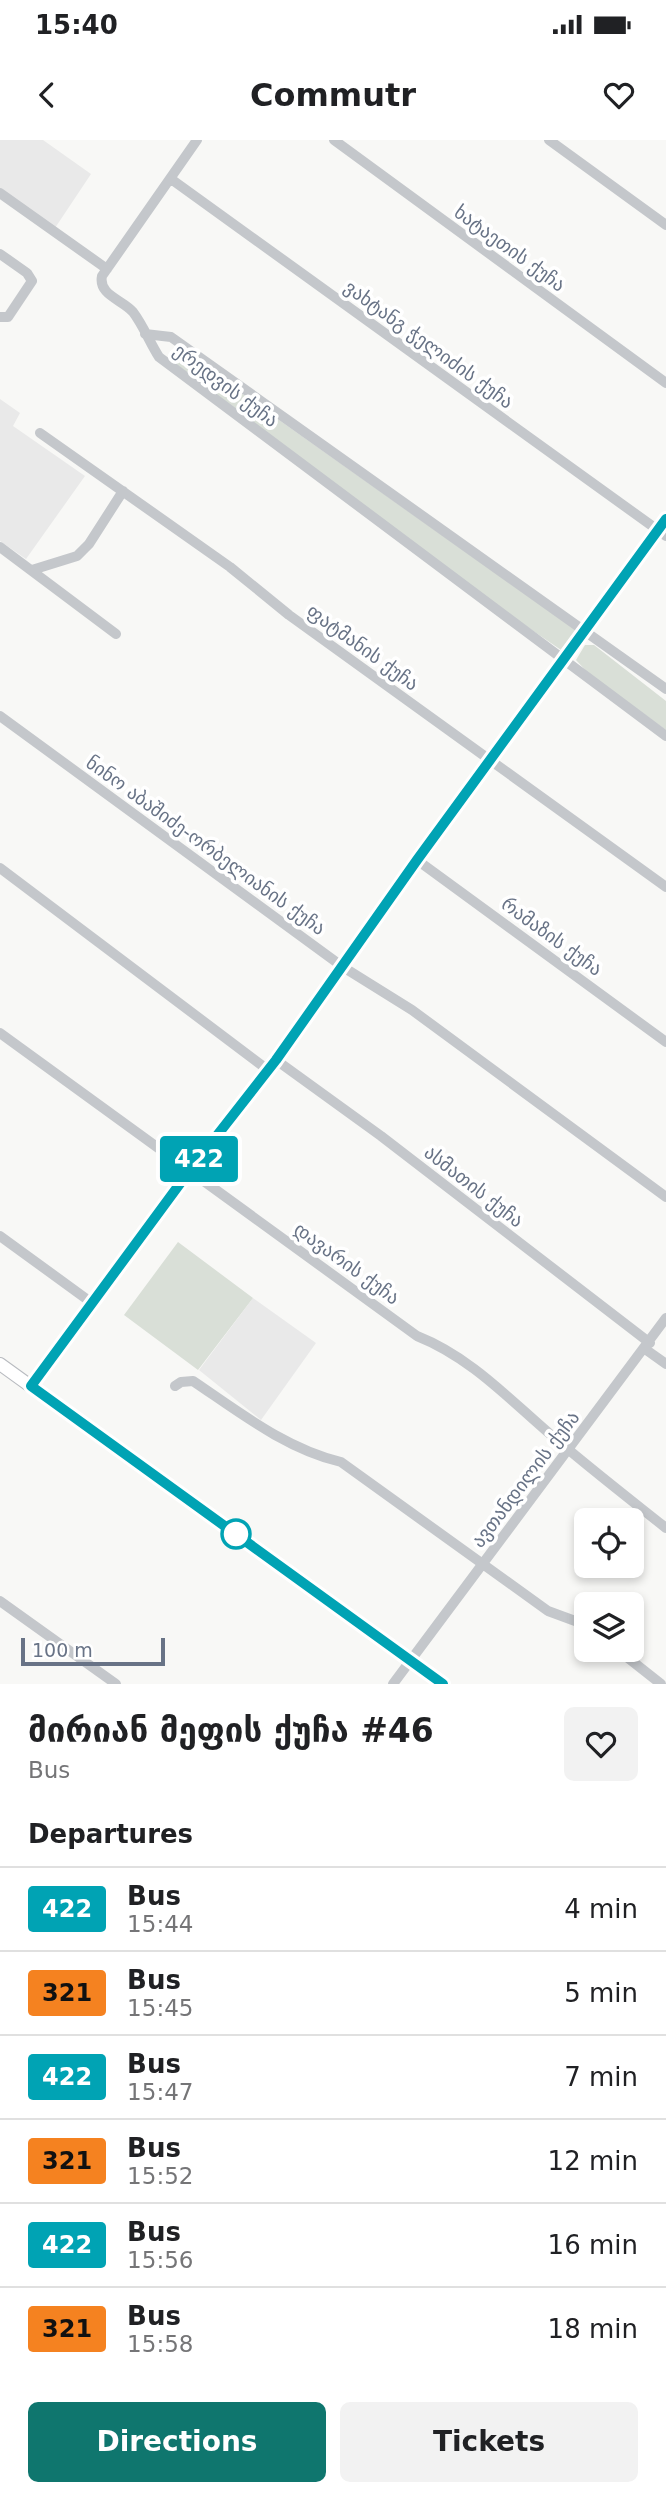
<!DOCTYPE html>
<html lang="en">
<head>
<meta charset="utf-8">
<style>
	:root { --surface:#fff; --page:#f2f2f2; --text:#202124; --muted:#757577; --line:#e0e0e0; --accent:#0f766e }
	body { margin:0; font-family:"DejaVu Sans","Noto Sans Georgian",sans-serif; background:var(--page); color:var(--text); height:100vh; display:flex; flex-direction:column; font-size:26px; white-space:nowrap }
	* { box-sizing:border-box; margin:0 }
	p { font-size:23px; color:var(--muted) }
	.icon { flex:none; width:38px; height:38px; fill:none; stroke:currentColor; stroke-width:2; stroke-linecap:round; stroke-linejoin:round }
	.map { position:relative; height:1544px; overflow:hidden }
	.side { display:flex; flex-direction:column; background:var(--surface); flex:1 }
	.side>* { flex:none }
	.badge { padding:0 14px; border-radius:5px; font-size:24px; line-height:46px }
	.controls { position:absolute; left:574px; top:1368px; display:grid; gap:14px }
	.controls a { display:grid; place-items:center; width:70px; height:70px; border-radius:10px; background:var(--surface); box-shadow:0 4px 10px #0003; font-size:35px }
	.scale { position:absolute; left:21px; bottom:18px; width:144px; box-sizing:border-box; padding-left:7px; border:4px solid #687386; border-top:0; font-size:19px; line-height:24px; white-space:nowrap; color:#687386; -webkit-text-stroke:5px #fff; paint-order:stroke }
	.map>.badge { position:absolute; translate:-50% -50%; box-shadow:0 0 0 4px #fff }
	h2 { padding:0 28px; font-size:26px; line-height:63px }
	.round { display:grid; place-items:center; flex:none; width:74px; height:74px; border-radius:10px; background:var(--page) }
	.head { display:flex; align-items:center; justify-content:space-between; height:119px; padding:0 28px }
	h1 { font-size:33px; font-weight:600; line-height:52px }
	.cta { display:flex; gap:14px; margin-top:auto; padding:14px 28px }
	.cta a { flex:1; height:80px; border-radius:10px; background:var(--accent); color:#fff; font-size:28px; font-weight:600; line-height:80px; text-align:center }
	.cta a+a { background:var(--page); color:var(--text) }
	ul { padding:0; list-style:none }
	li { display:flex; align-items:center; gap:21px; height:84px; padding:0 28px; border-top:2px solid var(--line) }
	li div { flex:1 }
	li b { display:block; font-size:26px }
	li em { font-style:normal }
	li .badge { min-width:77px; font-weight:700; text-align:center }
	.status { display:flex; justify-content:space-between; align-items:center; height:49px; padding:0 35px; background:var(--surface); direction:ltr }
	.status svg { height:19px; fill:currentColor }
	header { display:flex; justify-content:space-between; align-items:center; height:91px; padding:0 28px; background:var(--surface); font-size:32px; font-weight:600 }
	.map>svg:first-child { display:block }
</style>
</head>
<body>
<div class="status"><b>15:40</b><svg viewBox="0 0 49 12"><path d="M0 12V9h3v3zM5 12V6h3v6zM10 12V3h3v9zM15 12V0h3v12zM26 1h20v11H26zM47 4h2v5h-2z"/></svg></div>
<header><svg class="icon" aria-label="back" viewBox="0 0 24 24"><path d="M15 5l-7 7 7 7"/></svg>Commutr<svg class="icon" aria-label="heart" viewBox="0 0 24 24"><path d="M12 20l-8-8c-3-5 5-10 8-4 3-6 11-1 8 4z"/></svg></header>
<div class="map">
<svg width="666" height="1544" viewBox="0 0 666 1544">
	<rect width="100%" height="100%" fill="#f8f8f6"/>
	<path fill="#e9e9e9" d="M0 0H43L91 34 55 88 0 49Z
		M0 259 20 273 13 286 85 336 26 419 0 401Z
		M253 1158 316 1203 261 1280 199 1230Z"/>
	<path fill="#d9dfd7" d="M176 207 576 490V495L564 512 510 475 168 218Z
		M585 505H594L666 561V590L589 534 576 520Z
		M178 1102 253 1158 198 1230 124 1175Z"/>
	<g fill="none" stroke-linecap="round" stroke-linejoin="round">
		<g stroke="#b7babf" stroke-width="14">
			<path id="major" d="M0 1224 443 1544"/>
		</g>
		<path stroke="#c4c7cb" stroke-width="10" d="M197 0 102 136C98 155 123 160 133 172 143 185 150 203 159 217L666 596
			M334 0 666 243
			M549 0 666 85
			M171 39 666 396
			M0 53 107 129
			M0 114 27 133 32 141 8 177H0
			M145 194 171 197 666 549
			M40 293 230 427 289 475 666 747
			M0 407 116 494
			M32 430 77 416 89 404 123 351
			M0 576 343 827 412 870 666 1057
			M417 720 666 902
			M0 728 268 930
			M0 893 417 1196C470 1217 508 1258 550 1294 587 1326 627 1357 666 1388
			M276 920 381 996 650 1203
			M0 1096 92 1163
			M645 1209 666 1224
			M31 1246 190 1030 276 920 417 720 666 379
			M175 1246 181 1242 193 1241C239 1272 286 1309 341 1322L548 1471 586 1485
			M0 1461 116 1544
			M618 1510 661 1544
			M393 1544 666 1178"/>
		<use href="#major" stroke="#fff" stroke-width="12"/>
	</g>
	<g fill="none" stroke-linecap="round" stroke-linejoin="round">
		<g stroke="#fff" stroke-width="16">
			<path id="line" d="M443 1544 31 1246 190 1030 276 920 417 720 666 379"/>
		</g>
		<use href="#line" stroke="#00a3b4" stroke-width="10"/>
	</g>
	<circle fill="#fff" stroke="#00a3b4" stroke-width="3.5" cx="236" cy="1394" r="14"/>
	<g text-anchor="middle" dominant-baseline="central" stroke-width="7" stroke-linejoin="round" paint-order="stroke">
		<g font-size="19" fill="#687386" stroke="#fff">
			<text transform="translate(510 108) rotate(36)">ხატაეთის ქუჩა</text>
			<text transform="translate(429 204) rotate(36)">ვახტანგ ჭელიძის ქუჩა</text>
			<text transform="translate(226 245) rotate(37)">ერედვის ქუჩა</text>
			<text transform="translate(363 507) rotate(36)">ფატმანის ქუჩა</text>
			<text transform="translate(206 705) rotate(36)">ნინო აბაშიძე-ორბელიანის ქუჩა</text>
			<text transform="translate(552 796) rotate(36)">რამაზის ქუჩა</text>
			<text transform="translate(474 1046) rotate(38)">ასმათის ქუჩა</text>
			<text transform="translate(347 1123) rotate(36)">დავარის ქუჩა</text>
			<text transform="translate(525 1339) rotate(-53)">ავთანდილის ქუჩა</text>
		</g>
	</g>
</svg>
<div class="controls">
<a><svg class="icon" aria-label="locate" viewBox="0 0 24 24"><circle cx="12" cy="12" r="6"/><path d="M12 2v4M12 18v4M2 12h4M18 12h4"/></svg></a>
<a><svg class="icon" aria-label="layers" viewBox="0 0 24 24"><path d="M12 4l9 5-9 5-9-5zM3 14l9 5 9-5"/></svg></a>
</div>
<div class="scale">100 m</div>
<b class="badge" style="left:199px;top:1019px;background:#00a3b4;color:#fff">422</b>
</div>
<section class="side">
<div class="head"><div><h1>მირიან მეფის ქუჩა #46</h1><p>Bus</p></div><a class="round"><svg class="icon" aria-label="heart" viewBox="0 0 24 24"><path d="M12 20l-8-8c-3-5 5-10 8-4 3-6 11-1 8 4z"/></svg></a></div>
<h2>Departures</h2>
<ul>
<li><span class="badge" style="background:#00a3b4;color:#fff">422</span><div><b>Bus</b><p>15:44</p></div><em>4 min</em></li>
<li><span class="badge" style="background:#f58220;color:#111">321</span><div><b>Bus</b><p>15:45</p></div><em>5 min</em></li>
<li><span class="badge" style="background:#00a3b4;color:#fff">422</span><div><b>Bus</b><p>15:47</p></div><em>7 min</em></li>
<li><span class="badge" style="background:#f58220;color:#111">321</span><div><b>Bus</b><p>15:52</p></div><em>12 min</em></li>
<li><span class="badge" style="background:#00a3b4;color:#fff">422</span><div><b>Bus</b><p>15:56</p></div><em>16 min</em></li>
<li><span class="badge" style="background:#f58220;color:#111">321</span><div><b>Bus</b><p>15:58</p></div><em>18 min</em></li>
</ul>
<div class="cta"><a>Directions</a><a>Tickets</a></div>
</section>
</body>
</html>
